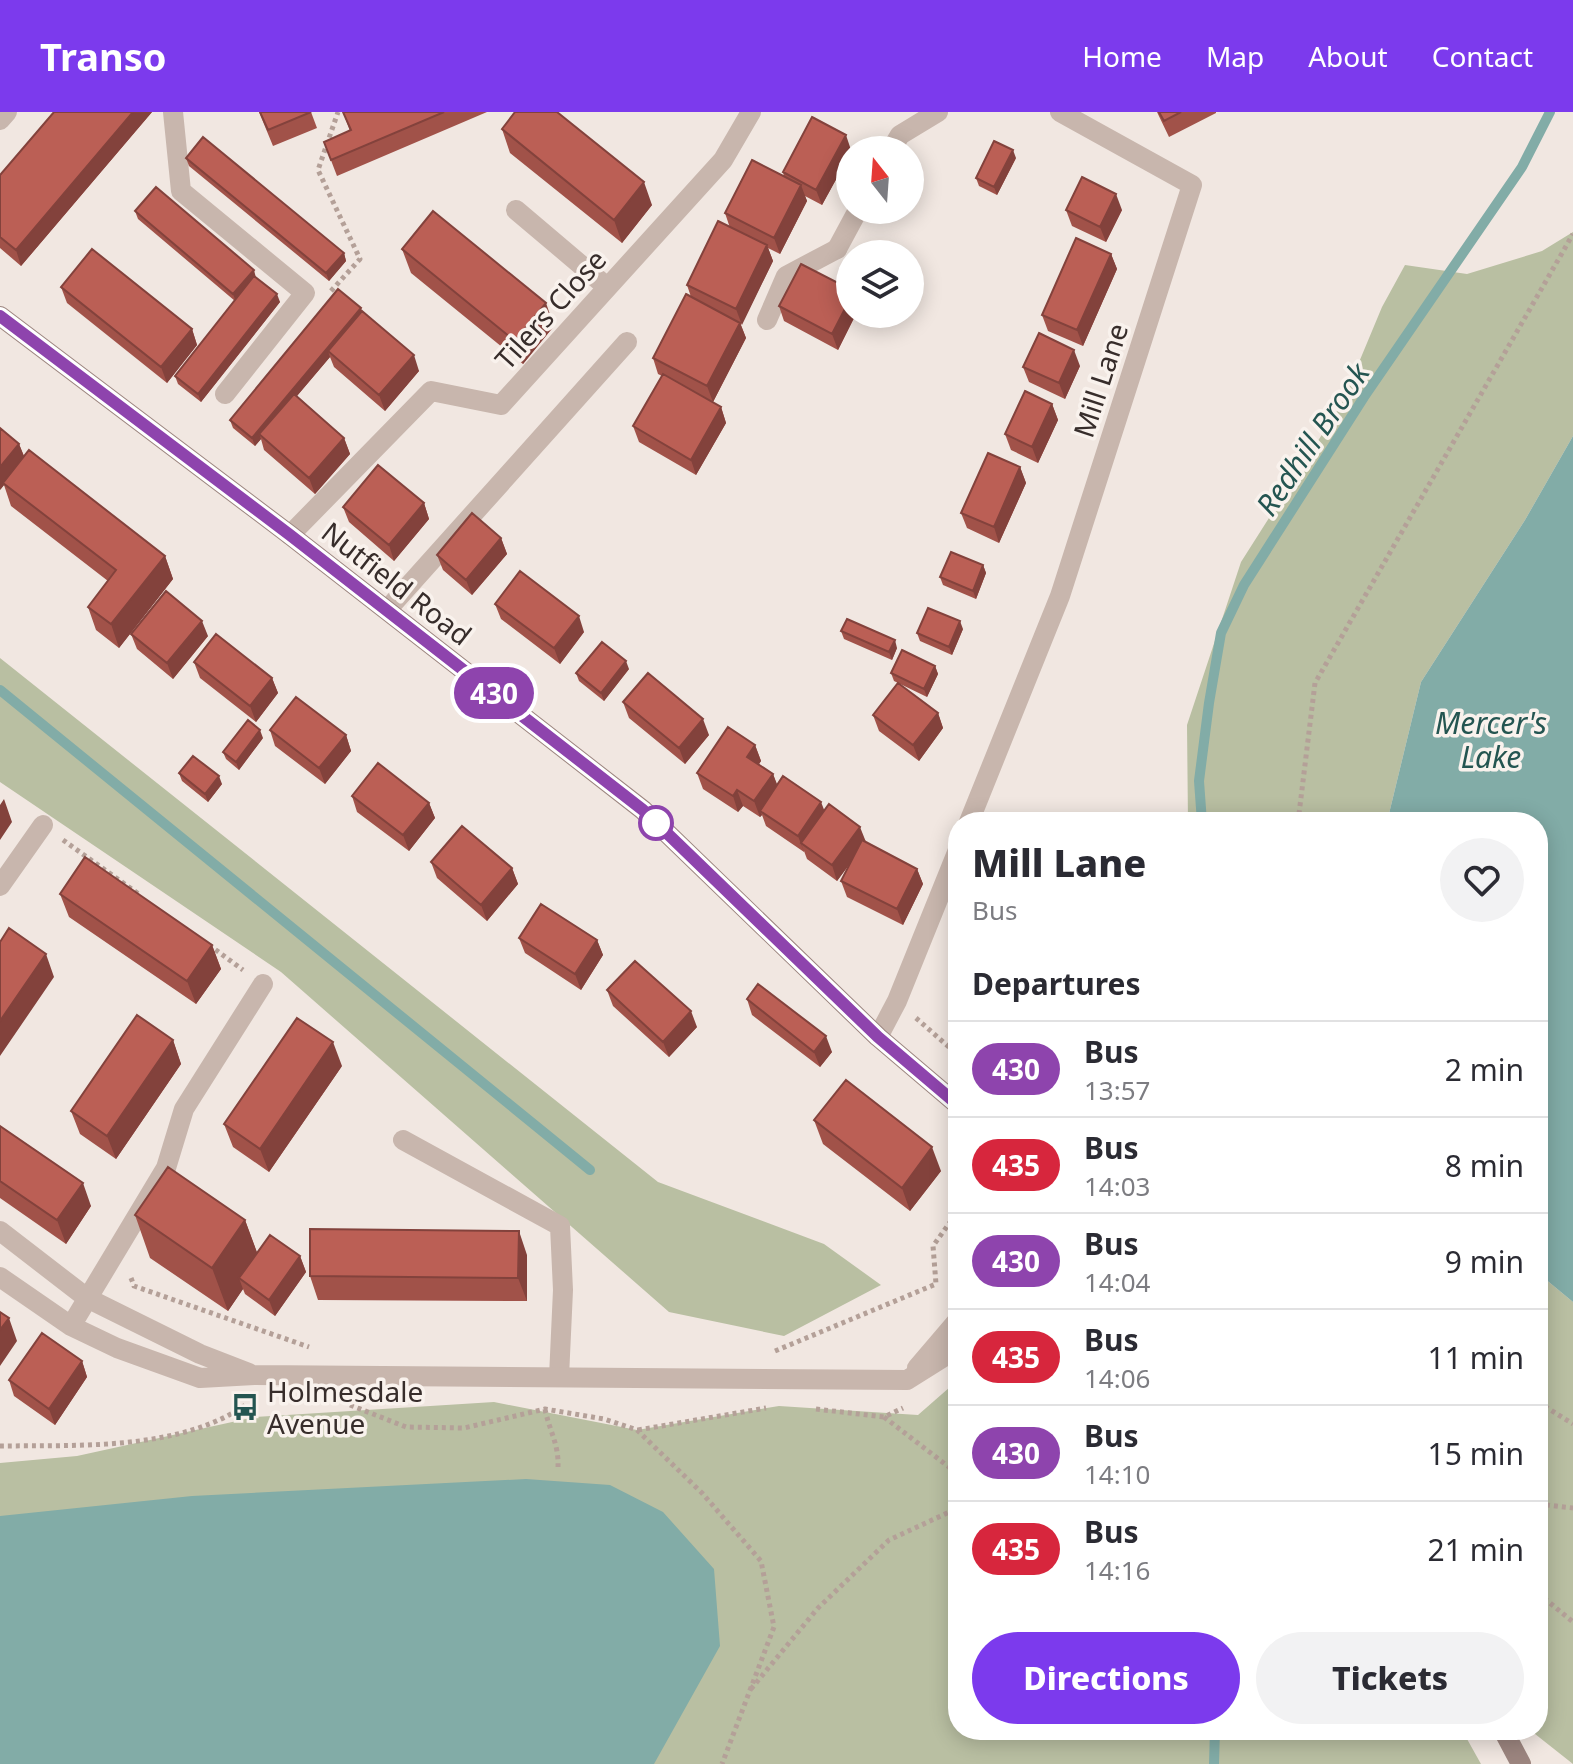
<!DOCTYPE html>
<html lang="en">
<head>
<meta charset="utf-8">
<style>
	:root { --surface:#fff; --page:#f2f2f3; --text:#2b2b33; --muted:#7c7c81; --line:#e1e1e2; --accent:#7c3aed }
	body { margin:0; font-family:"Noto Sans",sans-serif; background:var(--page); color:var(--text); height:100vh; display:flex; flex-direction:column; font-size:30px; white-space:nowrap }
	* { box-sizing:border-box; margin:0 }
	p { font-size:26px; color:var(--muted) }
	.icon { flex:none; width:44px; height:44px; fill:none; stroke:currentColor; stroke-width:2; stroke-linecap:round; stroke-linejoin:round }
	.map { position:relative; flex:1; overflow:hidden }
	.panel { position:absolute; left:948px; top:700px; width:600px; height:928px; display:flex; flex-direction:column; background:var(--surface); border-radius:32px; box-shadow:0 4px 20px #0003 }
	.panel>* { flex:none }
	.badge { padding:0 16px; border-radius:26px; font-size:28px; line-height:52px }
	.needle { width:52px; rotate:343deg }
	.tools { position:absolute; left:836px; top:24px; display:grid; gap:16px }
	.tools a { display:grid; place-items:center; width:88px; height:88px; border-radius:50%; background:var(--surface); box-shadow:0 4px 20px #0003; font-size:40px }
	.map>.badge { position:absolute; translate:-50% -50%; box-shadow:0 0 0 4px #fff }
	h2 { padding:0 24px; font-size:30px; line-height:72px }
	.round { display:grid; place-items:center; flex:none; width:84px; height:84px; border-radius:42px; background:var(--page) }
	.headline { display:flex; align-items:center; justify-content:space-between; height:136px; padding:0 24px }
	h1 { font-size:38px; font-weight:800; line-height:60px }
	.cta { display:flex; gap:16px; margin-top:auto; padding:16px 24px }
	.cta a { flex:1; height:92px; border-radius:48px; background:var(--accent); color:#fff; font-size:32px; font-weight:800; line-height:92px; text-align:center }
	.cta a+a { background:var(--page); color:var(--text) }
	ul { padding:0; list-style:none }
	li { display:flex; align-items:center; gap:24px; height:96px; padding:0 24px; border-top:2px solid var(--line) }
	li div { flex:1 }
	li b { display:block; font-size:30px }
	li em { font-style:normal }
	li .badge { min-width:88px; font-weight:700; text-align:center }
	header { display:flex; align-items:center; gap:48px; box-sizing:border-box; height:112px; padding:0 40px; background:var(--accent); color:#fff }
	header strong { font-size:38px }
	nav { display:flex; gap:44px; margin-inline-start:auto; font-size:28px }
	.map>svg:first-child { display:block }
</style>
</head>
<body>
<header>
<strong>Transo</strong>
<nav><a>Home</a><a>Map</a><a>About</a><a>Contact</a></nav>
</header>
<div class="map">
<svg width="1573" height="1652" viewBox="0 0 1573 1652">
	<rect width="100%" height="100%" fill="#f1e7e1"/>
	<path fill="#b9bfa2" d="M1573 120V324L1525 408 1421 570 1387 710H1188L1187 613 1241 450 1342 291 1382 195 1405 153 1467 162 1542 139Z
		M0 546 658 1070 824 1132 881 1173 784 1224 669 1200 281 860 0 670Z
		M1538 1161 1573 1190V1652L1530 1618H1538Z
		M958 1268V1618H1462L1481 1652H0V1351L77 1344 255 1305 494 1290 637 1318 779 1294 918 1303Z"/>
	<path fill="#82aca7" d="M1573 324V1190L1538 1161V710H1387L1421 570 1525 408Z
		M526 1367 610 1373 663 1400 714 1457 720 1534 654 1652H0V1404L192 1384Z"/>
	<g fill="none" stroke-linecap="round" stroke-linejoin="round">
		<path stroke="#82aca7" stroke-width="10" d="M0 578 590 1058
			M1202 710 1199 669 1209 591 1221 521 1244 473 1364 285 1522 55 1550 0
			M1214 1652 1215 1618"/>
		<path stroke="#b4a098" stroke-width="5" stroke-dasharray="4 4" stroke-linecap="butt" d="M331 179 360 147 318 58 338 0
			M1298 710 1315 571 1573 122
			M63 728 140 783
			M209 833 243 858
			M916 906 958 943
			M131 1166 134 1174 309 1235
			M775 1239 936 1172 933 1134 958 1099
			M1538 1290 1573 1312
			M350 1293 406 1315 464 1316 545 1297 604 1307 637 1318 702 1381 761 1449 774 1515 722 1652
			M545 1297C549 1318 559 1332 558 1355
			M816 1297 884 1305 903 1296
			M884 1305 958 1362
			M638 1318 766 1296
			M0 1334C79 1333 180 1339 247 1292
			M1538 1392 1573 1396
			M1538 1481 1573 1510
			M751 1577 818 1496 889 1428 958 1396"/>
		<path stroke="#c8b6ad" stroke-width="20" d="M173 0 181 79 305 181 225 282
			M516 98 607 175
			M767 208 786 164 837 137
			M387 498 627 230
			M403 1028 560 1114 563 1178 559 1265"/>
		<path stroke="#c8b6ad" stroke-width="20" d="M0 8 7 0
			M891 38 900 23 938 0
			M837 137 858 98
			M290 423 431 279 501 293 723 48 751 0
			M969 710 1060 484 1192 73 1060 0
			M0 774 43 713
			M878 925 897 889 958 738
			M0 1119 87 1186 200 1242 249 1261
			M0 1165 71 1214 117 1236 200 1266 254 1263 907 1268 958 1236
			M71 1214 166 1056 184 997 263 872
			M917 1256 958 1208"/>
		<path stroke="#9c857f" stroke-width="20" d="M0 204 290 423 643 698 878 925 958 993
			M1503 1618 1521 1652"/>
	</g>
	<path fill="#a15249" d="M54 0H152L21 154 0 136V63Z
		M259 0H311L317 16 273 34Z
		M343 0H487L337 64 324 30 350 19Z
		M1157 0H1216V1L1169 25Z
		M502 17 652 93 622 131 510 41Z
		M850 38V42L822 93 805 84 807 89 780 142 768 136 773 149 741 213 746 226 713 290 695 281 721 295 726 311 696 363 639 330 633 314 662 264 658 262 653 246 691 185 687 173 730 116 725 101 784 65 783 60Z
		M186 46 344 141 346 149 329 169 189 54Z
		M1016 46 997 83 979 74 976 66Z
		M1066 98H1122L1106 130 1072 114Z
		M135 99 256 166 280 190 201 290 178 272 175 264 235 189 138 107Z
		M402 137 554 214 523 252 411 161Z
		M1111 142 1117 157 1083 234 1048 219 1042 203Z
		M61 175 192 217 197 233 167 271 67 191Z
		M779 194 850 202H856L838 238 784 209Z
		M362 199 419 259 385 299 334 255 330 245 297 284 344 326 350 342 315 382 264 338 261 327 255 334 233 316 230 308Z
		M1080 254 1065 287 1029 270 1023 255Z
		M1052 292 1058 308 1038 351 1011 338 1005 322Z
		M19 332 24 344 165 444 173 467 119 536 96 518 88 495 108 469 11 394 4 373 0 378Z
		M1020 355 1026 371 999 431 967 416 961 401Z
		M424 391 429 407 394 449 349 410 343 395Z
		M501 426 507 442 472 483 443 458 437 443Z
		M983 453 986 461 976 487 943 473 940 465Z
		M495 492 584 520 560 552 501 507Z
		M963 517 952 543 920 529 917 521Z
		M841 519 897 536 892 548 844 527Z
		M131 522 208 524 173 567 137 537Z
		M194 550 272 566 278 581 256 610 200 566Z
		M935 554 938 562 927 585 894 569 891 561Z
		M629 557 604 589 579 569 576 561Z
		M623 590 709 623 685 652 629 606Z
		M938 601 943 616 919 649 879 619 873 603Z
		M270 618 346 623 351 639 325 672 275 634Z
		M263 626 239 658 226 647 223 640Z
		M755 633 761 649 759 652 773 662 777 674 824 699 865 730 917 757 923 772 903 813 847 785 841 769 851 750 837 769 807 747 804 739V740L766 714 762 703 760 705 743 694 738 700 703 677 697 661Z
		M179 661 222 672 208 690 182 669Z
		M352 684 429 691 435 706 409 739 357 700Z
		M431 750 512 756 518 772 487 809 437 766Z
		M60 782 212 833 221 857 196 892 69 805Z
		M519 826 597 828 603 843 581 878 525 841Z
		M607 878 697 915 669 945 613 894Z
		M747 887 832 940 820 955 752 903Z
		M173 928 181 952 116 1047 80 1022 71 999Z
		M342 954 269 1060 233 1035 224 1012Z
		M814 1008 941 1059 910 1099 823 1032Z
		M0 1014 91 1094 66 1132 0 1086Z
		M135 1103 245 1108 257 1141 300 1144 306 1160 275 1204 245 1182 243 1177 228 1199 150 1146Z
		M527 1143V1189L318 1188 310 1164Z
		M82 1249 87 1265 55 1313 14 1284 9 1268Z"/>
	<path fill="#83423c" d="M133 0H152L21 154 16 138Z
		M846 23 851 38H850V42L822 93 816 78Z
		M1013 38 1016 46 997 83 994 75Z
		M644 70 652 93 622 131 614 108Z
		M801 73 807 89 780 142 774 126Z
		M1116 82 1122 98 1106 130 1100 115Z
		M767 133 773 149 742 213 736 197Z
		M344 141 346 149 329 169 326 161Z
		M1111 142 1117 157 1083 234 1077 218Z
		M254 158 256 166 236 190 233 182Z
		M277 182 280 190 201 290 198 282Z
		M850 187V202H856L838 238 832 222Z
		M546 191 554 214 523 252 515 229Z
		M361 196 364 204 328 239 330 245 262 325 259 322 261 327 255 334 252 326Z
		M740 211 746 226 713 290 707 274Z
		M192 217 197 233 167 271 161 255Z
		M1074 238 1080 254 1065 287 1059 271Z
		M414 243 419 259 385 299 379 283Z
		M1052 292 1058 308 1038 351 1032 335Z
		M721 295 726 311 696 363 691 348Z
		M344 326 350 342 315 382 309 366Z
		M19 332 25 347 3 371 4 373 0 378V355Z
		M1020 355 1026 371 999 431 994 415Z
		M424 391 429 407 394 449 389 433Z
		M501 426 507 442 472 483 466 468Z
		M165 444 173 467 119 536 111 512Z
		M983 453 986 461 976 487 973 479Z
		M579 504 584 520 560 552 554 536Z
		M202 509 208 524 173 567 167 551Z
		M960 509 963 517 952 543 949 535Z
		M895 528 897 536 892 548 889 540Z
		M626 549 629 557 604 589 601 581Z
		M935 554 938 562 927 585 924 577Z
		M272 566 278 581 256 610 250 594Z
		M938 601 943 616 919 649 913 633Z
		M703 607 709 623 685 652 679 636Z
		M260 618 263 626 239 658 236 650Z
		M346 623 351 639 325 672 319 656Z
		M755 633 761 649 753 661 747 645Z
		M773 662 779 677 760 699 762 703 760 705 754 689Z
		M219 664 222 672 208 690 205 682Z
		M737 678 743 694 738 700 733 684Z
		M4 687 12 710 0 728V693Z
		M821 690 827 705 801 731 804 740 798 724Z
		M429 691 435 706 409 739 403 723Z
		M860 715 866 730 837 769 832 753Z
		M512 756 518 772 487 809 481 793Z
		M917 757 923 772 903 813 897 797Z
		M597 828 603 843 581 878 575 862Z
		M212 833 221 857 196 892 187 869Z
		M46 842 54 865 0 944V909Z
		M691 899 697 915 669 945 663 930Z
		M826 924 832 940 820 955 814 940Z
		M173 928 181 952 116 1047 107 1024Z
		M333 930 342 954 269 1060 260 1037Z
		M932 1035 941 1059 910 1099 902 1076Z
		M83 1071 91 1094 66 1132 57 1108Z
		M245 1108 261 1151 239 1166 243 1177 228 1199 212 1156Z
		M519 1119 527 1143V1189L518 1166Z
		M300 1144 306 1160 275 1204 269 1188Z
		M9 1206 17 1229 0 1254V1218Z
		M82 1249 87 1265 55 1313 49 1297Z"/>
	<path fill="#bb5f55" stroke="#83423c" stroke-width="2" d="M54 0H133L16 138 0 125V63Z
		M260 0H311L268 18Z
		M343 0H444L331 48 324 30 351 18Z
		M515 0H557L644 70 614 108 502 17Z
		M1159 0H1181L1164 9Z
		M812 5 846 23 816 78 783 60Z
		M203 25 344 141 326 161 186 46Z
		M994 29 1013 38 994 75 976 66Z
		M752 48 801 73 774 126 725 101Z
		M1082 65 1116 82 1100 115 1066 98Z
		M156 75 254 158 233 182 135 99Z
		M433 99 546 191 515 229 402 137Z
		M718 109 767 133 736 197 687 173Z
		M1076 126 1111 142 1077 218 1042 203Z
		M92 137 192 217 161 255 61 175Z
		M801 152 850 177V187L832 222 779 194Z
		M254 164 277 182 198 282 175 264Z
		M338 177 361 196 252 326 230 308Z
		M686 182 740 211 707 274 653 246Z
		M362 199 414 243 379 283 328 239Z
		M1039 221 1074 238 1059 271 1023 255Z
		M663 262 721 295 691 348 633 314Z
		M1025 279 1052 292 1032 335 1005 322Z
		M294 282 344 326 309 366 259 322Z
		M0 316 19 332 0 355Z
		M29 338 165 444 111 512 88 495 116 458 3 371Z
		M988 341 1020 355 994 415 961 401Z
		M378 353 424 391 389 433 343 395Z
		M472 401 501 426 466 468 437 443Z
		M951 440 983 453 973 479 940 465Z
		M520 459 579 504 554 536 495 492Z
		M166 479 202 509 167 551 131 522Z
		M928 496 960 509 949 535 917 521Z
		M847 507 895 528 889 540 841 519Z
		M216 522 272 566 250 594 194 550Z
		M602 530 626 549 601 581 576 561Z
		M902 538 935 554 924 577 891 561Z
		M648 561 703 607 679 636 623 590Z
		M898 571 938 601 913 633 873 603Z
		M296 585 346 623 319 656 270 618Z
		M248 608 260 618 236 650 223 640Z
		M728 615 755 633 747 645 773 662 754 689 737 678 733 684 697 661Z
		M193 644 219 664 205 682 179 661Z
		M378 651 429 691 403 723 352 684Z
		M783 664 821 690 798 724 760 699Z
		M829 692 860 715 832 753 801 731Z
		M462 714 512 756 481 793 431 750Z
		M862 728 917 757 897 797 841 769Z
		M85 745 212 833 187 869 60 782Z
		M541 792 597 828 575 862 519 826Z
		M9 816 46 842 0 909V830Z
		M635 849 691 899 663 930 607 878Z
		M758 872 826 924 814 940 747 887Z
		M137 903 173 928 107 1024 71 999Z
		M297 906 333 930 260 1037 224 1012Z
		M846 968 932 1035 902 1076 814 1008Z
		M0 1014 83 1071 57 1108 0 1069Z
		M168 1055 245 1108 212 1156 135 1103Z
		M310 1117 519 1119 518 1166 310 1164Z
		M270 1123 300 1144 269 1188 239 1166Z
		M0 1200 9 1206 0 1218Z
		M42 1221 82 1249 49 1297 9 1268Z"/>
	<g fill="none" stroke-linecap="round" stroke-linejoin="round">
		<g stroke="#fff" stroke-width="18">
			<path id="line" d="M0 204 290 423 643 698 878 925 958 993"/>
		</g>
		<use href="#line" stroke="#8e44ad" stroke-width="12"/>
	</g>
	<defs>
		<g id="bus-bare" transform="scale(2.16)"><path d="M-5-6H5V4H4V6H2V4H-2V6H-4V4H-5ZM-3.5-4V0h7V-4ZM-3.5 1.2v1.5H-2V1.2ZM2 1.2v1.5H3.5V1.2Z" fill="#245551" stroke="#f9f2ed" stroke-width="2.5" paint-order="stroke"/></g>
	</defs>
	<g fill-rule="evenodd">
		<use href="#bus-bare" x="245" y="1295"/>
	</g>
	<circle fill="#fff" stroke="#8e44ad" stroke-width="4" cx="656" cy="711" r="16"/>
	<g text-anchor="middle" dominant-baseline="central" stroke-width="7" stroke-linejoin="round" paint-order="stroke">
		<g font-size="28" fill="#372d2b" stroke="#f9f2ed">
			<text transform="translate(550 197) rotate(-48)">Tilers Close</text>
			<text transform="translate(1100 268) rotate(-72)">Mill Lane</text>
			<text transform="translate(397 471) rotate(38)">Nutfield Road</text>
		</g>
		<g font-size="28" fill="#372d2b" stroke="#f9f2ed" text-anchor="start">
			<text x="267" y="1279">Holmesdale<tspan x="267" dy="32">Avenue</tspan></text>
		</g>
		<g font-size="30" font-style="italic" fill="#245551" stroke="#f9f2ed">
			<text transform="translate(1312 327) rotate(-56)">Redhill Brook</text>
			<text x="1491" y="610">Mercer's<tspan x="1491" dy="34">Lake</tspan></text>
		</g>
	</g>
</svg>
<div class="tools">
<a><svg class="needle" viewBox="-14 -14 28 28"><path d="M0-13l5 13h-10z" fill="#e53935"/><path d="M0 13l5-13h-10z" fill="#7c7c81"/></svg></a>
<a><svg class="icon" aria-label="layers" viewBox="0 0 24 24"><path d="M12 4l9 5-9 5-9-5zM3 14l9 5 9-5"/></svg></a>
</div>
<b class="badge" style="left:494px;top:581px;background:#8e44ad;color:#fff">430</b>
<section class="panel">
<div class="headline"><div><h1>Mill Lane</h1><p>Bus</p></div><a class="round"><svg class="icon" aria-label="heart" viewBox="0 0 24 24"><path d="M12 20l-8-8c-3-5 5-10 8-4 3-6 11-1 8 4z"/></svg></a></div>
<h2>Departures</h2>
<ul>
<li><span class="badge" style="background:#8e44ad;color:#fff">430</span><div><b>Bus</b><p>13:57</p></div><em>2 min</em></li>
<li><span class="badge" style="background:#d7263d;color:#fff">435</span><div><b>Bus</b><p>14:03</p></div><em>8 min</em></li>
<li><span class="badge" style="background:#8e44ad;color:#fff">430</span><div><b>Bus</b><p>14:04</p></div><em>9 min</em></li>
<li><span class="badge" style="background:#d7263d;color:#fff">435</span><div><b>Bus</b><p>14:06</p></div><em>11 min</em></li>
<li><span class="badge" style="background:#8e44ad;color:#fff">430</span><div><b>Bus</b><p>14:10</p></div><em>15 min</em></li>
<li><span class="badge" style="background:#d7263d;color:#fff">435</span><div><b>Bus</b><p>14:16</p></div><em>21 min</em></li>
</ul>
<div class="cta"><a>Directions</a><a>Tickets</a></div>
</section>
</div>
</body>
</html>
